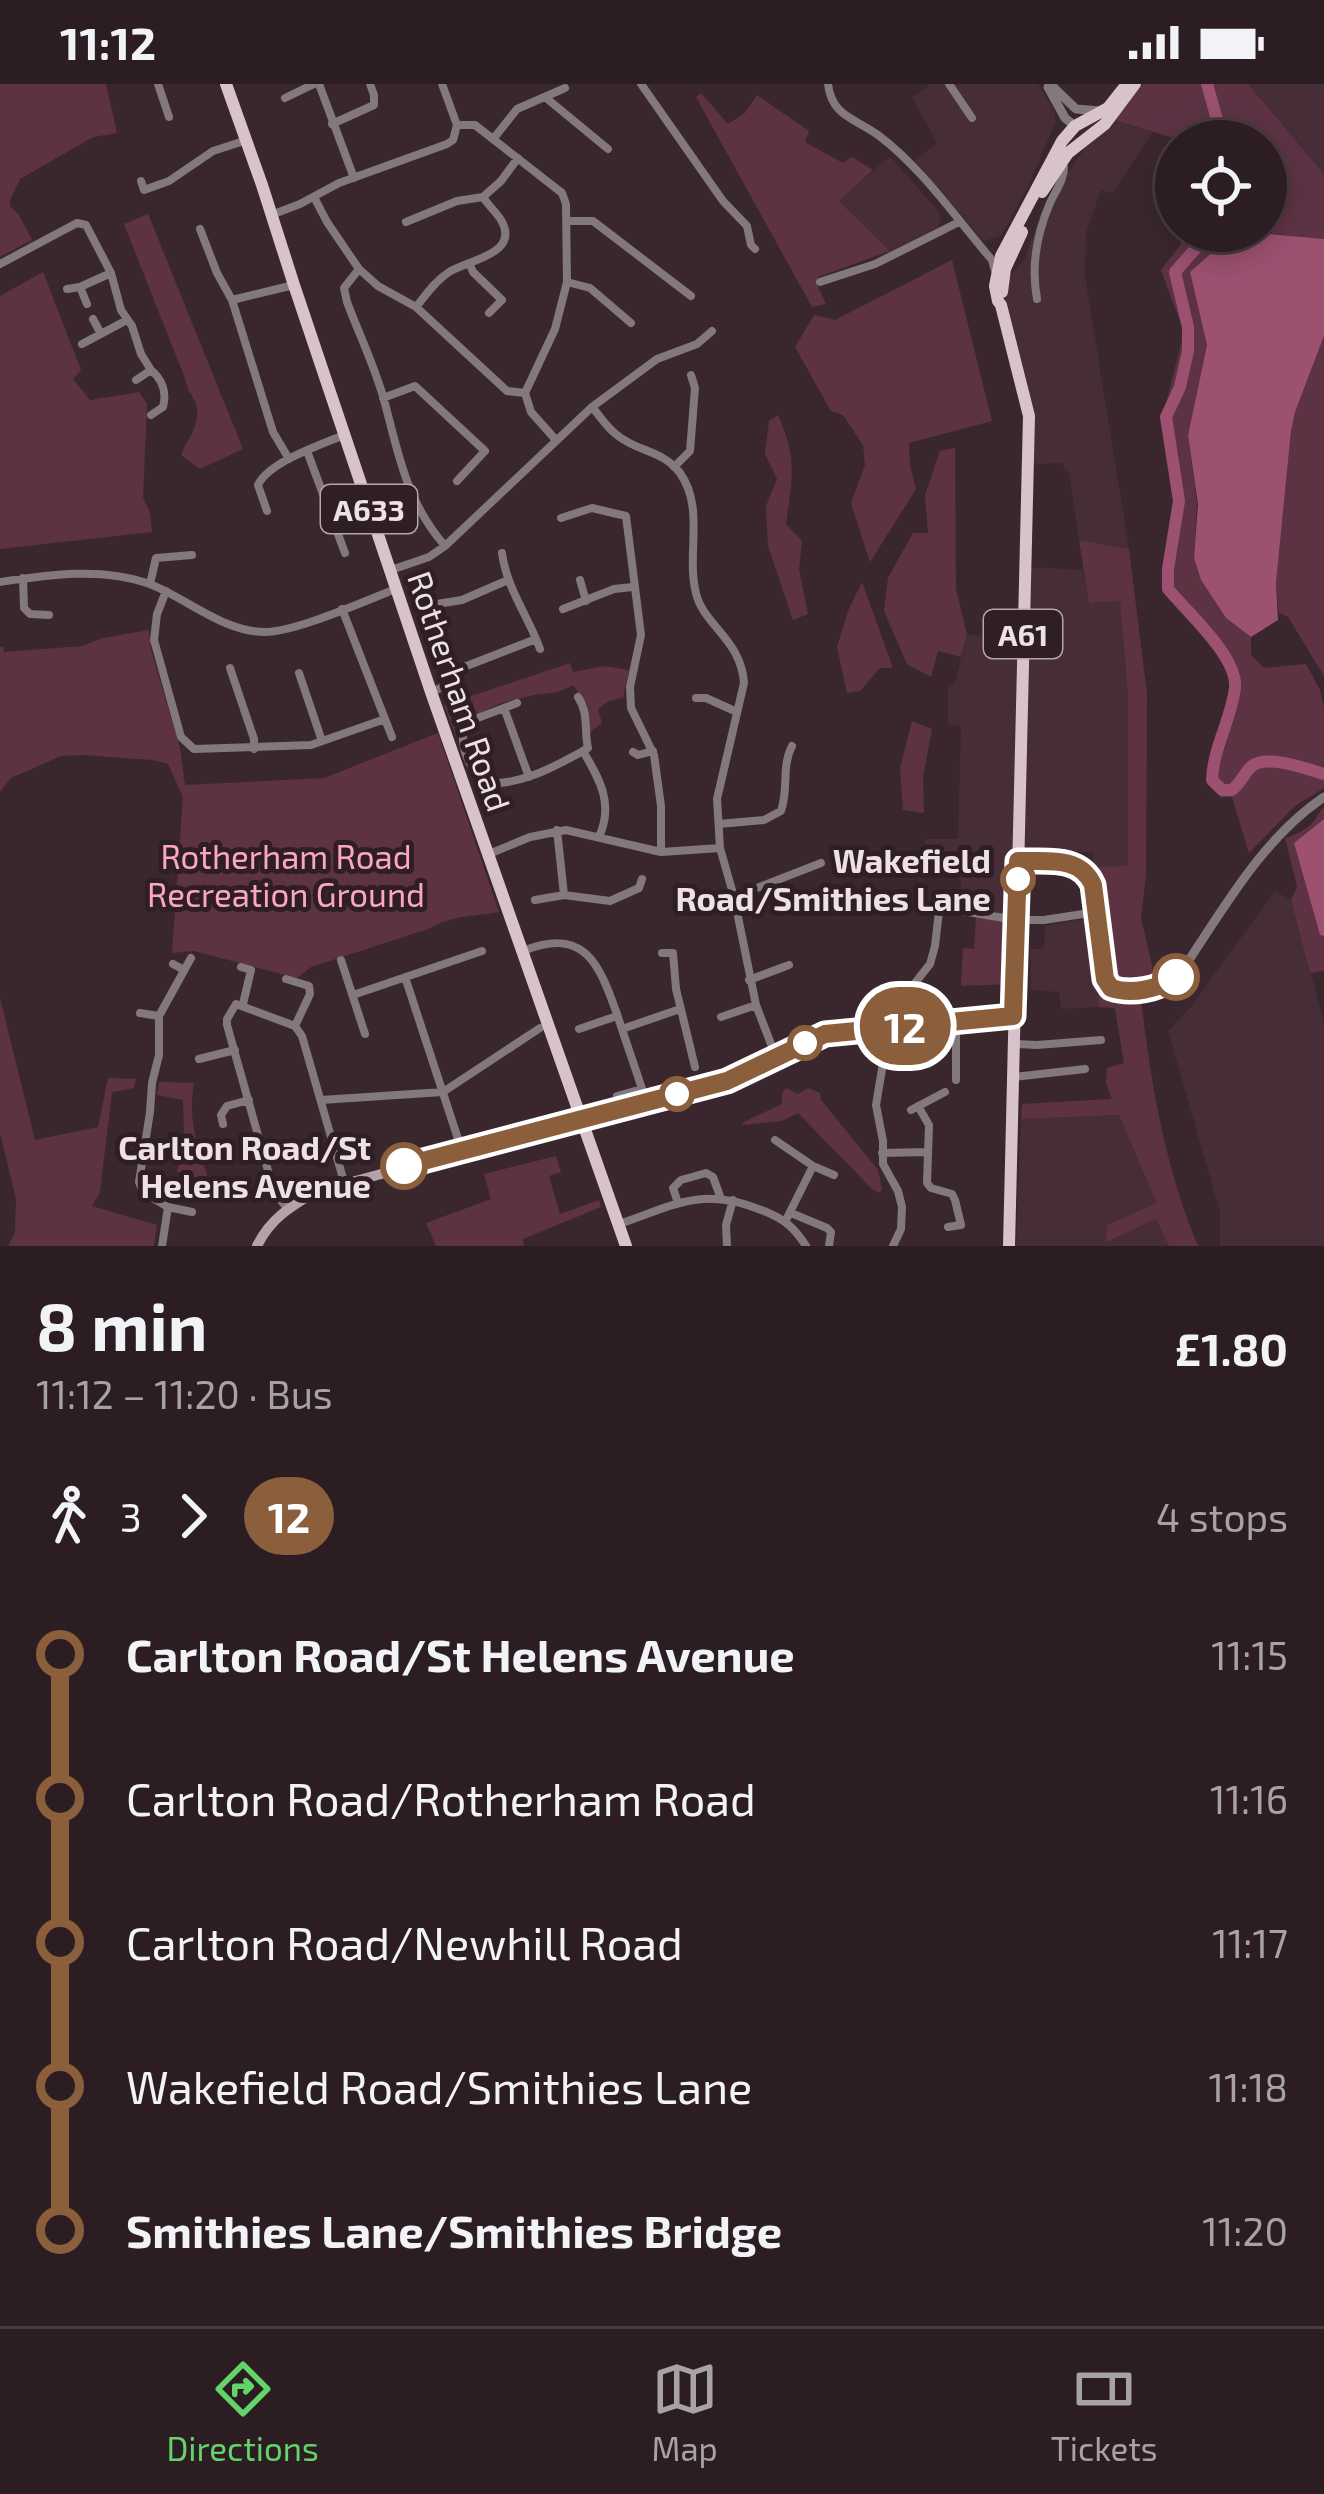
<!DOCTYPE html>
<html lang="en">
<head>
<meta charset="utf-8">
<style>
	:root { --surface:#2c1d22; --page:#34262a; --text:#f1f3f6; --muted:#a6a2a5; --line:#483b40; --accent:#62d469 }
	body { margin:0; font-family:"Exo 2",sans-serif; background:var(--page); color:var(--text); height:100vh; display:flex; flex-direction:column; font-size:45px; white-space:nowrap }
	* { box-sizing:border-box; margin:0 }
	p { font-size:39px; color:var(--muted) }
	.icon { flex:none; width:66px; height:66px; fill:none; stroke:currentColor; stroke-width:2; stroke-linecap:round; stroke-linejoin:round }
	.map { position:relative; height:1162px; overflow:hidden }
	.sheet { display:flex; flex-direction:column; background:var(--surface); flex:1 }
	.sheet>* { flex:none }
	.badge { padding:0 24px; border-radius:39px; font-size:42px; line-height:78px }
	.fabs { position:absolute; left:1155px; top:36px; display:grid; gap:24px }
	.fabs a { display:grid; place-items:center; width:132px; height:132px; border-radius:50%; background:var(--surface); box-shadow:0 6px 30px #0003,0 0 0 3px var(--line); font-size:60px }
	.map>.badge { position:absolute; translate:-50% -50%; box-shadow:0 0 0 6px #fff }
	.legs { display:flex; align-items:center; gap:18px; height:132px; padding:0 36px; font-size:39px }
	.legs p { margin-inline-start:auto }
	.headline { display:flex; align-items:center; justify-content:space-between; height:204px; padding:0 36px }
	h1 { font-size:66px; font-weight:700; line-height:90px }
	ul { padding:0 36px; list-style:none }
	li { display:flex; align-items:center; gap:42px; height:144px; font-size:45px }
	li i { display:grid; place-items:center; width:18px; height:100%; margin:0 15px; background:currentColor }
	li i::after { content:''; width:30px; height:30px; margin:-15px; border:9px solid; border-radius:50%; background:var(--surface) }
	li p { margin-inline-start:auto }
	li:first-child i { background:linear-gradient(#0000 50%,currentColor 0) }
	li:last-child i { background:linear-gradient(currentColor 50%,#0000 0) }
	.status { display:flex; justify-content:space-between; align-items:center; height:84px; padding:0 60px; background:var(--surface); direction:ltr }
	.status svg { height:33px; fill:currentColor }
	.tabs { display:flex; justify-content:space-around; align-items:center; height:168px; border-top:3px solid var(--line); background:var(--surface); font-size:33px; color:var(--muted) }
	.tabs a { display:grid; justify-items:center; gap:6px }
	.tabs .current { color:var(--accent) }
	.map>svg:first-child { display:block }
</style>
</head>
<body>
<div class="status"><b>11:12</b><svg viewBox="0 0 49 12"><path d="M0 12V9h3v3zM5 12V6h3v6zM10 12V3h3v9zM15 12V0h3v12zM26 1h20v11H26zM47 4h2v5h-2z"/></svg></div>
<div class="map">
<svg width="1324" height="1162" viewBox="0 0 1324 1162">
	<rect width="100%" height="100%" fill="#3a272e"/>
	<path fill="#472d37" d="M931 0H1038L1054 26 1056 37 1029 100 1002 151 984 157 915 77 937 59 912 13Z
		M1248 0H1324V90L1266 22Z
		M1115 36 1153 48 1113 109 1101 106 1086 149 1085 192 1129 465 1079 456 1069 388 1065 387 1063 379 1034 380V328L1005 211 1010 192 1025 175 1041 128 1094 51Z
		M890 72 939 128 941 134 938 143 890 167 839 117Z
		M1028 483 1083 486 1089 519 1120 516 1128 612V783H1092L1093 768 1012 767 1008 831 960 820 961 794 921 787 925 755H958L961 642 948 640V603L955 598 967 551 1027 553Z
		M1275 807 1291 816 1324 938V1162H1220V1128L1168 947 1190 924Z
		M1090 834 1099 923 1061 925 1059 908 1031 906 1030 865H1044L1045 842Z
		M1119 1031 1158 1120 1107 1141V1157L1156 1135 1169 1162H1016L1021 1035Z"/>
	<path fill="#5d3344" d="M0 0H106L117 49 93 53 20 95 10 116V122L19 131 32 156 0 173Z
		M1143 0H1248L1324 90V155L1247 147H1266V57H1183L1115 36Z
		M701 9 728 40 745 29 757 11 809 47 805 58 843 79 852 73 873 86 839 117 890 167 818 193V203L826 220 812 223 696 13Z
		M148 130 243 365 200 385 181 371C187 356 200 341 197 324 195 312 187 309 186 297L124 140Z
		M1191 147H1236L1190 188 1207 261 1188 351 1197 419 1194 474 1201 496 1226 534 1251 553V571L1264 584 1306 580 1320 606 1324 624V704L1296 721 1249 769 1232 713 1220 714 1215 688 1237 582 1168 505V485L1179 417 1162 336 1184 248 1161 186Z
		M952 176 992 337 909 359 910 382 916 405 870 478 851 419 865 381 863 361 843 331 831 327 795 263 814 231 835 236Z
		M43 188 81 286 73 295 90 316 139 308 147 320 143 413 150 429 152 448 0 465V212Z
		M1324 252V592L1288 533 1279 529 1276 499 1291 347 1295 328Z
		M778 331C798 377 792 392 786 440L802 457 799 486 808 530 793 536 768 462 766 422 777 395 765 370 769 337Z
		M955 364 956 505 967 551 961 573 938 567 931 593 907 580 884 527 888 494 913 449H928L925 411 940 367Z
		M1079 456 1129 465 1147 611 1146 790 1141 834 1154 890 1130 897 1110 892 1099 783 1128 782V612L1120 517 1089 519Z
		M862 498 893 584H880L860 607 847 609 837 563 848 527Z
		M149 546 151 566 180 664 185 701 324 694 438 649 499 828C477 832 448 832 431 844L311 883 297 894 194 867 172 869 183 713 168 680 153 676 82 671 61 672 11 694 0 708V563H3L4 568 82 562 103 554Z
		M570 579 573 588 605 582 629 586 623 614C613 615 604 618 598 626L602 639 589 649 587 620 573 601C556 612 544 608 525 613 501 618 466 630 456 653L444 621Z
		M912 637 932 645 923 693 924 729 903 726 900 684Z
		M1324 723V735L1294 759 1320 851 1324 852V887L1310 889 1291 816 1297 802 1285 754C1295 752 1311 743 1316 734 1319 730 1320 726 1324 723Z
		M976 832 1009 838 1008 900 961 902 963 864 974 865Z
		M1097 897 1109 908 1140 907C1150 994 1164 1081 1198 1162H1169L1156 1135 1106 1158 1107 1141 1157 1119 1119 1031 1021 1035 1022 1020 1112 1015 1106 999 1107 984 1124 979 1115 924 1099 923Z
		M0 914 35 1056 98 1043 108 994 136 995 134 1004 112 1008 100 1108 92 1122 157 1141 154 1162H8L15 1148 16 1115 0 1049Z
		M159 998 194 999C187 1035 198 1068 211 1101L199 1094 177 1088 184 1048 183 1016 157 1011Z
		M786 1004 798 1010 808 1004 820 1009 821 1016 878 1086 882 1104 880 1109 873 1106 798 1029 782 1037 743 1041 742 1039 782 1020V1010Z
		M556 1072 561 1088 549 1092 560 1130 599 1116 601 1123 523 1155 524 1162H436L426 1139 491 1115 484 1090Z"/>
	<path fill="#9c5171" d="M1236 147 1324 155V252L1295 328 1291 347 1276 499 1278 536 1251 553 1226 534 1201 496 1194 474 1198 420 1188 351 1207 261 1190 188Z
		M1324 735V852L1320 851 1294 759Z"/>
	<g fill="none" stroke-linecap="round" stroke-linejoin="round">
		<path stroke="#9c5171" stroke-width="12" d="M1207 0 1223 57
			M1211 147 1175 188 1188 243V267L1180 303 1166 333 1179 417 1168 485V505C1188 529 1238 573 1235 604 1231 636 1213 664 1212 696L1222 706H1232C1241 699 1244 689 1252 682 1267 670 1307 685 1324 690"/>
		<path stroke="#83787c" stroke-width="8" d="M158 0 169 33
			M319 0 354 94
			M442 0 457 41H475L562 109 566 120 567 198 555 245 525 309 531 328 555 355
			M641 0 723 117 747 142 751 161 755 165
			M828 0C832 33 855 34 878 51 922 84 956 134 992 176L995 187
			M949 0 972 34
			M545 13 608 65
			M285 14 314 0
			M332 40 374 21V11L370 0
			M494 54 517 25 565 4
			M141 97 144 106 169 97 213 67 247 56
			M314 113 327 138 359 185 378 202 416 223 507 307 525 309
			M271 131 300 120 339 99 447 60 453 56 457 41
			M568 137H593L691 212
			M406 138 457 117 483 113
			M200 145 217 189 232 216 273 348 289 375
			M469 179 473 188 502 216 489 229
			M0 180 77 139 86 141 111 189 121 226 132 242 141 270 151 286 136 296
			M359 185 344 204 347 218C359 250 375 283 384 316 399 371 406 417 445 462
			M567 198 590 204 631 239
			M820 198 875 180 959 138
			M80 203 87 220
			M67 205 80 203 111 189
			M1037 215C1031 182 1037 149 1050 119 1056 106 1064 96 1064 83L1060 81
			M232 216 294 201
			M416 223C426 211 435 197 449 188 468 176 521 170 501 136 496 128 488 121 483 113L501 97 518 74
			M93 235 101 250
			M82 260 127 236
			M383 314 415 302 485 367 457 397
			M592 323C600 332 607 344 617 351 637 368 663 366 680 389 705 424 686 470 696 509 703 541 741 555 744 599L717 715 720 764 734 813 756 921 776 973
			M151 331 163 323C167 308 162 295 151 286
			M307 367 345 469
			M674 383 690 367 695 304 691 291
			M267 427 258 401C269 378 320 361 344 351
			M561 434 592 424 626 432 641 551 630 603 631 624 654 671 661 722V768
			M502 469C507 506 528 531 540 565
			M391 486 429 473 445 462 592 323 657 275 697 260 712 247
			M23 494 24 524 30 530 49 531
			M580 496 586 517
			M0 498C48 491 100 483 147 499 186 513 222 548 265 548 296 548 364 517 396 505
			M150 500 156 474 192 471
			M166 507 157 530 154 556 181 653 194 665 311 661 385 635
			M421 512 428 532
			M424 522 462 516 508 496
			M342 525 392 653
			M563 525 614 505 633 503
			M230 584 254 655V665
			M299 589 322 657
			M431 608 450 600 464 583 536 555
			M578 613C589 629 584 647 588 664L583 667
			M696 614H706L737 628
			M517 619 467 638C456 659 470 683 483 699 520 702 552 684 583 667
			M504 624 529 693
			M583 667C600 696 614 720 599 753
			M633 668 638 671 653 667
			M719 740 764 736 781 727C789 705 781 683 792 662
			M557 746 564 811
			M489 770 530 753 566 746 661 768 720 764
			M734 813 821 779
			M535 816 564 811 610 817 639 804 642 795
			M1025 836H1044L1096 828
			M523 867C585 842 599 880 617 930 625 955 634 980 642 1005L617 1012
			M662 869H673L676 905 695 983
			M341 876 365 950
			M173 880 184 886
			M241 883 251 886 243 920
			M405 893 462 1067
			M286 895 309 902 310 910 295 942
			M749 896 789 881
			M353 911 482 867
			M140 929 159 932
			M721 933 756 921
			M579 945 617 932
			M622 945 680 925
			M1014 960 1037 961 1101 956
			M199 975 235 966
			M1013 993 1085 985
			M956 996V938
			M321 1016 443 1008 540 944
			M918 1022 929 1041 927 1099 931 1104 952 1110 955 1116 961 1141 948 1143
			M911 1026 945 1008
			M223 1040 221 1031 227 1022 249 1016
			M775 1056 813 1082 786 1136
			M882 1069 927 1068
			M813 1082 834 1091
			M678 1119 673 1104 681 1096 706 1089 713 1093 720 1112
			M168 1123 192 1128
			M287 1124 274 1108 227 941V935L236 920 295 942 302 952 344 1098
			M791 1129 827 1144 831 1148 829 1162
			M619 1140C678 1120 702 1102 764 1127 784 1135 794 1143 806 1162
			M162 1162 168 1123 143 1108 139 1098 150 1028 152 999 159 971V932L191 874
			M727 1162 726 1141 733 1116
			M893 1162 901 1145 902 1123 898 1107 883 1080V1057L876 1021 885 967 883 944 886 936 930 880 935 862 939 827 944 824 1016 836"/>
		<path stroke="#83787c" stroke-width="9" d="M1050 0 1076 25 1100 27
			M1048 3 1065 34 1075 42
			M1018 777C1036 778 1060 774 1076 781 1101 792 1101 874 1107 901 1130 915 1166 905 1183 885 1224 824 1262 755 1324 713"/>
		<path stroke="#b3a3a8" stroke-width="10" d="M257 1162C270 1135 290 1123 315 1108L731 995 825 949 1013 932"/>
		<path stroke="#d9c3cb" stroke-width="12" d="M226 0 262 101 294 201 431 608 626 1162
			M1042 108 1068 69 1105 40 1135 0
			M1002 208 1005 185 1022 148
			M1009 1162 1029 332 1001 221 998 217 995 202 1001 172 1062 57 1075 42 1108 24 1127 0"/>
	</g>
	<g fill="none" stroke-linecap="round" stroke-linejoin="round">
		<g stroke="#fff" stroke-width="27">
			<path id="line-1" d="M404 1082 727 997 825 950 1013 932 1018 777C1046 778 1080 771 1093 801L1105 895 1111 904C1132 911 1158 905 1176 893"/>
		</g>
		<use href="#line-1" stroke="#8b5e3c" stroke-width="18"/>
	</g>
	<g fill="#fff" stroke="#8b5e3c" stroke-width="6">
		<circle cx="1018" cy="795" r="15"/>
		<circle cx="1176" cy="893" r="21"/>
		<circle cx="805" cy="959" r="15"/>
		<circle cx="677" cy="1010" r="15"/>
		<circle cx="404" cy="1082" r="21"/>
	</g>
	<g text-anchor="middle" dominant-baseline="central" stroke-width="10" stroke-linejoin="round" paint-order="stroke">
		<g fill="#301e25" stroke="#b5a6ab" stroke-width="3">
			<rect x="321" y="401" width="96" height="48" rx="9"/>
			<rect x="984" y="526" width="78" height="48" rx="9"/>
		</g>
		<g font-size="30" font-weight="bold" fill="#eee1e5">
			<text x="369" y="425">A633</text>
			<text x="1023" y="550">A61</text>
		</g>
		<g font-size="33" fill="#eee1e5" stroke="#301e25">
			<text transform="translate(460 607) rotate(71)">Rotherham Road</text>
		</g>
		<g font-size="33" fill="#fba5c7" stroke="#301e25">
			<text x="286" y="772">Rotherham Road<tspan x="286" dy="38">Recreation Ground</tspan></text>
		</g>
		<g font-size="33" font-weight="bold" fill="#eee1e5" stroke="#301e25" text-anchor="end">
			<text x="991" y="776">Wakefield<tspan x="991" dy="38">Road/Smithies Lane</tspan></text>
			<text x="371" y="1063">Carlton Road/St<tspan x="371" dy="38">Helens Avenue</tspan></text>
		</g>
	</g>
</svg>
<div class="fabs">
<a><svg class="icon" aria-label="locate" viewBox="0 0 24 24"><circle cx="12" cy="12" r="6"/><path d="M12 2v4M12 18v4M2 12h4M18 12h4"/></svg></a>
</div>
<b class="badge" style="left:905px;top:942px;background:#8b5e3c;color:#fff">12</b>
</div>
<section class="sheet">
<div class="headline"><div><h1>8 min</h1><p>11:12 – 11:20 · Bus</p></div><b>£1.80</b></div>
<div class="legs"><svg class="icon" aria-label="walk" viewBox="0 0 24 24"><circle cx="13" cy="4" r="2"/><path d="M13 8l-2 6 4 7M11 14l-3 7M7 12l3-4h3l4 4"/></svg>3<svg class="icon" aria-label="forward" viewBox="0 0 24 24"><path d="M9 5l7 7-7 7"/></svg><b class="badge" style="background:#8b5e3c;color:#fff">12</b><p>4 stops</p></div>
<ul>
<li><i style="color:#8b5e3c"></i><b>Carlton Road/St Helens Avenue</b><p>11:15</p></li>
<li><i style="color:#8b5e3c"></i><span>Carlton Road/Rotherham Road</span><p>11:16</p></li>
<li><i style="color:#8b5e3c"></i><span>Carlton Road/Newhill Road</span><p>11:17</p></li>
<li><i style="color:#8b5e3c"></i><span>Wakefield Road/Smithies Lane</span><p>11:18</p></li>
<li><i style="color:#8b5e3c"></i><b>Smithies Lane/Smithies Bridge</b><p>11:20</p></li>
</ul>
</section>
<nav class="tabs">
<a class="current"><svg class="icon" aria-label="directions" viewBox="0 0 24 24"><path d="M12 3l9 9-9 9-9-9zM9 14v-3h6M13 9l2 2-2 2"/></svg>Directions</a>
<a><svg class="icon" aria-label="map" viewBox="0 0 24 24"><path d="M3 6l6-2 6 2 6-2v14l-6 2-6-2-6 2zM9 4v14M15 6v14"/></svg>Map</a>
<a><svg class="icon" aria-label="tickets" viewBox="0 0 24 24"><path d="M3 7h18v10H3zM15 7v10"/></svg>Tickets</a>
</nav>
</body>
</html>
